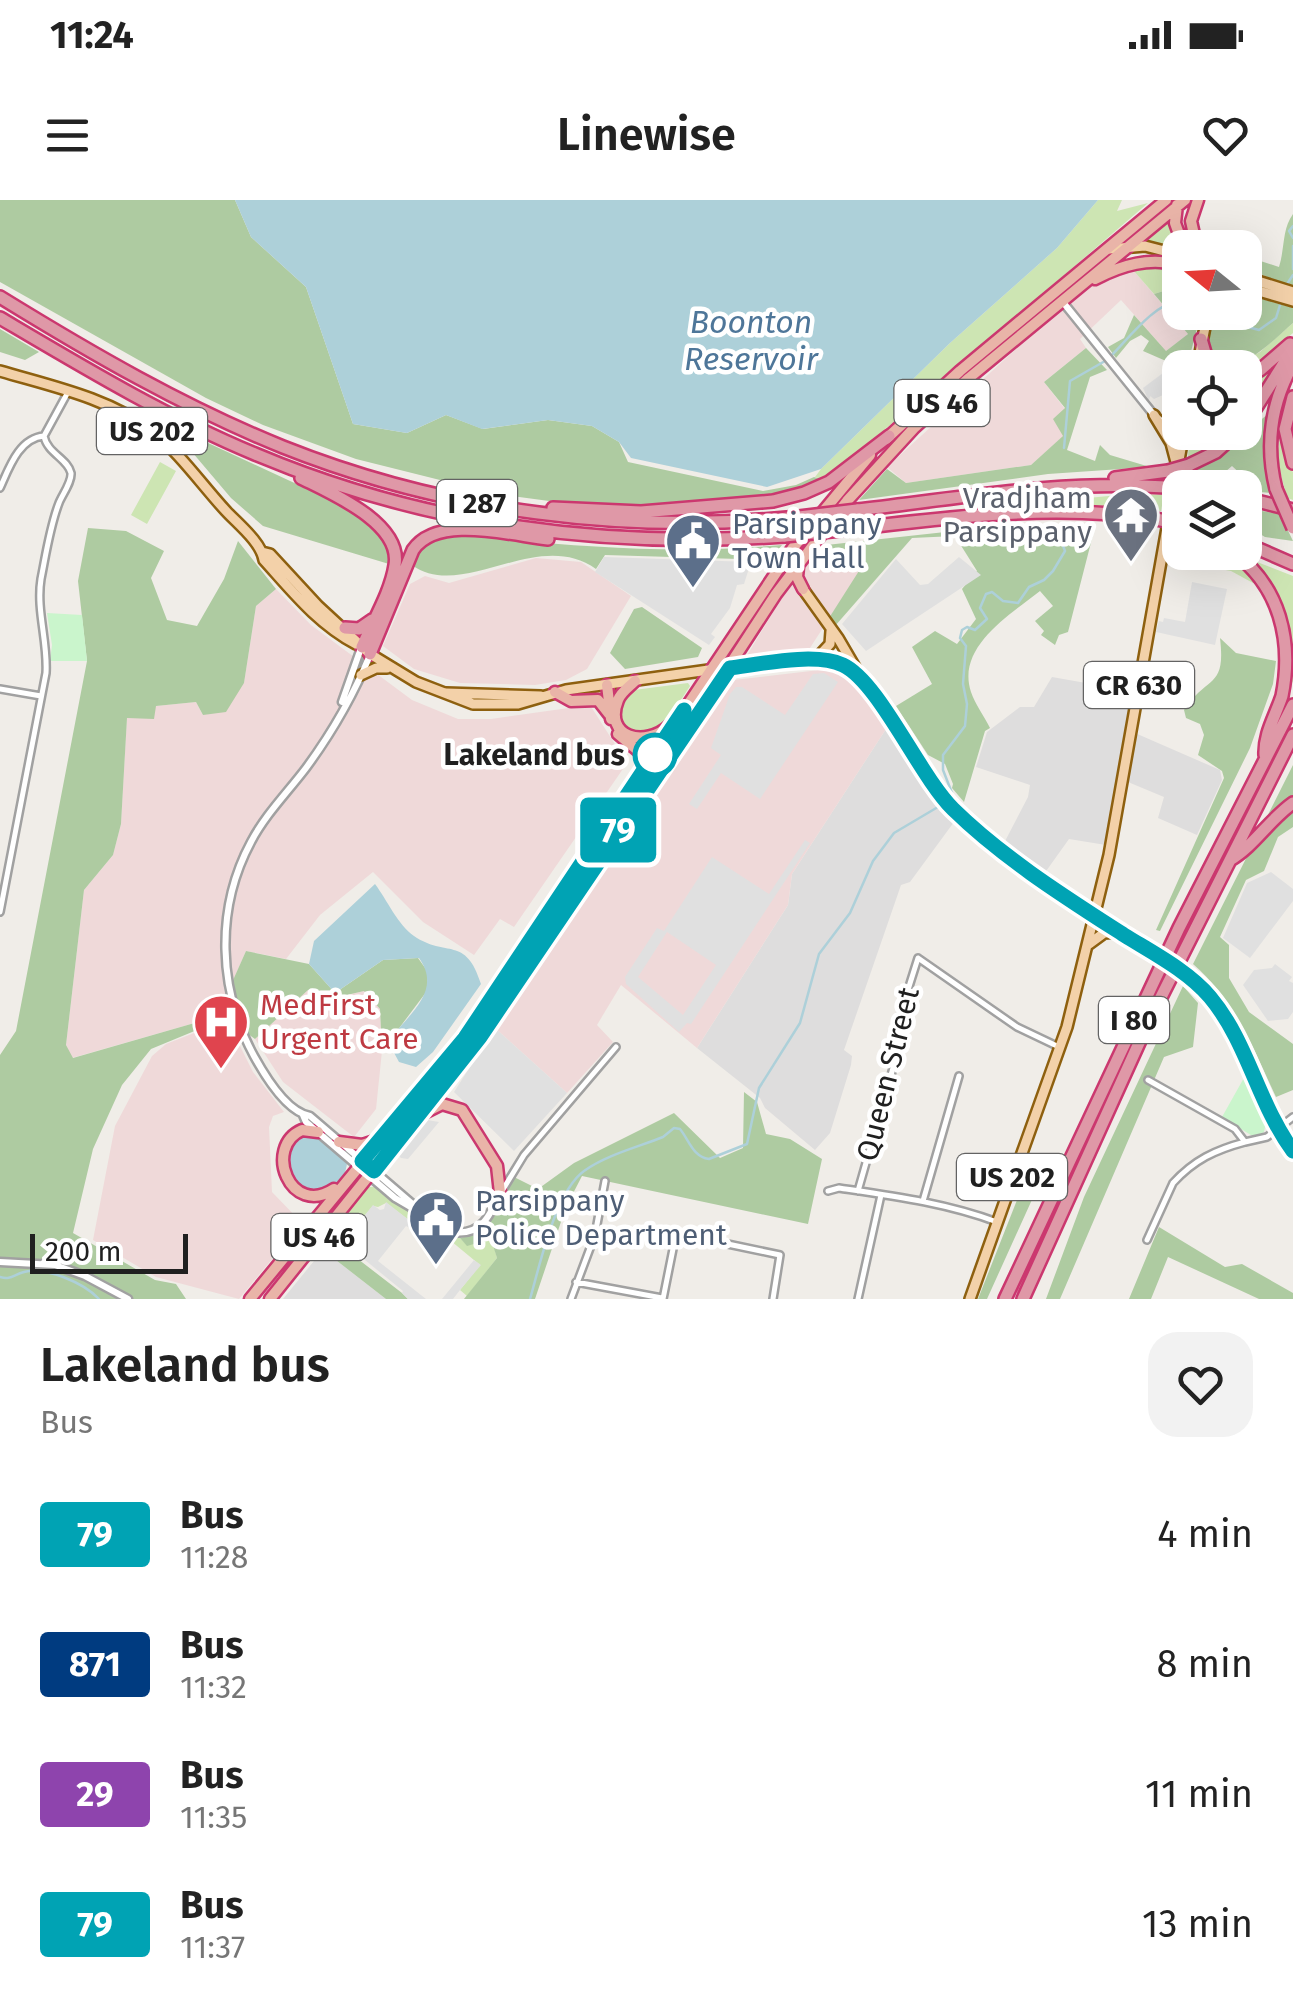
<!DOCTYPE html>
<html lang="en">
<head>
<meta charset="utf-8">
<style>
	:root { --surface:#fff; --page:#f2f2f2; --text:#222; --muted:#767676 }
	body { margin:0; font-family:"Fira Sans",sans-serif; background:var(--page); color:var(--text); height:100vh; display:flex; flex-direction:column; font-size:38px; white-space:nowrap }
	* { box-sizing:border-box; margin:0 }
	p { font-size:32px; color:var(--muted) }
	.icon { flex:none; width:55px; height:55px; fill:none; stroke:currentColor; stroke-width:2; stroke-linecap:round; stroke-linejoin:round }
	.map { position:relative; height:1099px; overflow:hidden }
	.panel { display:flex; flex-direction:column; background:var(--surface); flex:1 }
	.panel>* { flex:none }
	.badge { padding:0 20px; border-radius:8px; font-size:35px; line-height:65px }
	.needle { width:65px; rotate:288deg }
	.controls { position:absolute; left:1162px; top:30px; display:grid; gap:20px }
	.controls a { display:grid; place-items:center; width:100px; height:100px; border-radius:20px; background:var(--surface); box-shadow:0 10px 40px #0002; font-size:50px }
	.scale { position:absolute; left:30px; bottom:25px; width:158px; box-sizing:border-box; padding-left:10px; border:5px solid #202020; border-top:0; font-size:28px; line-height:35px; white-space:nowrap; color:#202020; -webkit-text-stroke:8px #fff; paint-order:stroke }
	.map>.badge { position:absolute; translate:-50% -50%; box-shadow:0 0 0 5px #fff }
	.round { display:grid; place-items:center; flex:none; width:105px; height:105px; border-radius:30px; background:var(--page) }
	.summary { display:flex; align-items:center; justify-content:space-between; height:170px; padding:0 40px }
	h1 { font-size:48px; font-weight:600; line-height:75px }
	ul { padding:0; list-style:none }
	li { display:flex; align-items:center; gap:30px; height:130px; padding:0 40px }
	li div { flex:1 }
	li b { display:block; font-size:38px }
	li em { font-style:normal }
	li .badge { min-width:110px; font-weight:700; text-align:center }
	.status { display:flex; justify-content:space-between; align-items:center; height:70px; padding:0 50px; background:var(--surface); direction:ltr }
	.status svg { height:28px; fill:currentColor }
	header { display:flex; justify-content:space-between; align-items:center; height:130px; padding:0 40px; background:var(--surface); font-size:45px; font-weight:600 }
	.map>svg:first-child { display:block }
</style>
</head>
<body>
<div class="status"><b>11:24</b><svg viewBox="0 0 49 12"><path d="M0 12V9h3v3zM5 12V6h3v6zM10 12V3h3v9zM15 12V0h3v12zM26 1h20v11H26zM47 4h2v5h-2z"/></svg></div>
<header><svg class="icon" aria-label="menu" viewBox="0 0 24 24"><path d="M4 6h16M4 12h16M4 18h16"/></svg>Linewise<svg class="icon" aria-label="heart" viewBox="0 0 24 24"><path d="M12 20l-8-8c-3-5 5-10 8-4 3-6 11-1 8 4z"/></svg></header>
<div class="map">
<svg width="1293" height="1099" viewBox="0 0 1293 1099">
	<rect width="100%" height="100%" fill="#f0ede8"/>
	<path fill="#dedddd" d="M1052 477 1131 491 1106 645 1069 639 1044 674 1003 645 1028 597 1030 585 976 567 987 532 1020 507H1034Z
		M886 529 954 622 910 682 901 685 844 850 852 856 851 865 830 933 815 950 765 908 760 898 697 848 788 705 792 674Z
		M1135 533 1220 570 1222 580 1197 635 1158 618 1164 597 1128 582Z
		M323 1050 386 1099H283Z"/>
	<path fill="#efd9d9" d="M1133 70 1188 134 1166 151 1121 100 1080 139 1086 148 1044 182 1065 209 1064 236 1031 265 906 283 887 267 1061 108 1102 79Z
		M817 346 865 363 808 451 746 457 804 361Z
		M536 358 581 362 631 396 587 469 566 480 535 485 460 483 414 469 383 446 410 384 425 376 449 383Z
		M276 389 311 425 412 500 458 519H491L590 505 627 563 514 727 500 719 474 755 423 722 373 672 320 715 286 759 246 751 222 806 198 822 72 858 66 845 84 690 113 655 121 624 127 517 156 506 196 502 203 515 244 483 256 406Z
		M828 469 857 481 886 529 792 674 788 705 697 848 621 785 597 825 613 842 567 893 495 828 725 481Z
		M308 790 338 797 364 791 380 809 382 851 376 909 354 937 283 882 255 839Z
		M227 820 253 872 284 912 273 916 269 927 272 992 302 1023 239 1099 156 1077 93 1040 115 926 152 856 166 844Z"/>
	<path fill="#cde5b3" d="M1098 0H1122L1117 11 1148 3 855 255 824 280 815 277 821 269 950 143 1057 48Z
		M1169 20 1180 49 1144 41V40Z
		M1139 67H1157L1178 80 1176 87 1154 94 1133 70Z
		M1293 123V133L1251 168H1230L1260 152Z
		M1277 163 1247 213 1245 180Z
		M1282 219 1284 260 1293 272V300L1287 298 1277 260Z
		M1190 233H1196L1198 237 1224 233 1197 256 1188 257Z
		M160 262 176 271 147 324 131 315Z
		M1129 294 1164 295 1161 311 1026 304Z
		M1173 336 1180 337V352C1220 353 1226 349 1255 380L1253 383 1231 371 1182 362 1181 366 1169 363Z
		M1244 357 1293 376V481L1288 491C1293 438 1285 393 1244 357Z
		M688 483 690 486 664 526 639 537C622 527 619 521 620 500L634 490Z
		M368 987H377L421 1018 420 1028H411L414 1024 386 1003 378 1007 373 1006 352 1031 343 1018Z
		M434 1027 460 1038 467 1045 492 1039 497 1058 467 1096 460 1090 480 1065 451 1041 426 1036V1031Z"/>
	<path fill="#aecba1" d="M0 0H235L251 37 306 87 353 224 407 233 446 215 483 229 548 220 592 226 619 242 628 262 763 291 796 285 814 277 824 280 779 298 636 308 579 305 496 294 356 259 263 225 206 198 0 82Z
		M1293 14V87L1245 68V56L1279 67C1285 48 1282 29 1293 14Z
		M1157 67 1180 72V112L1201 113 1187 167 1183 161H1166L1143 151 1149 141 1141 135 1130 141 1116 158 1108 147 1124 138 1134 115 1166 151 1188 134 1154 94 1176 87 1178 81Z
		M1245 94 1293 108V123C1272 141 1246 170 1217 166 1209 148 1206 130 1215 113L1245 112Z
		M0 129 39 152 25 160 0 152Z
		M1086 148 1107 170 1090 177 1067 250 1095 261 1100 245 1110 255 1150 267 1048 274 859 300 887 269 906 283 1031 265 1063 236 1053 219 1065 208 1044 182Z
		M1268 214 1265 263 1271 293 1260 292 1232 266 1218 278 1185 275V270L1207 264Z
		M152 217 344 306 380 335 389 350V364L263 326 231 298 192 252Z
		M1245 308 1280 314 1293 341 1265 337 1245 325Z
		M1095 327 1068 432 1059 435 1055 445 1041 435 1044 431 1035 421 1053 406 1040 391C1010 415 956 447 971 492 975 504 984 516 990 528L985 531 964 602 952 588 953 584 945 564 928 555 896 506 932 484 912 447 935 431 957 444 976 419 962 389 977 371 955 336 912 338 835 426 829 418 864 363 817 346 982 328 1025 331Z
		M88 328 126 331 164 351 151 378 167 420 197 426 224 379 238 341 276 389 256 406 244 483 226 512 203 515 196 502 156 506 154 519 127 518 121 624 113 655 84 690 66 845 73 858 198 822 222 805 246 751 309 764 335 793 383 760 418 758 428 772 427 791 382 851 380 809 364 791 338 797 308 790 255 839 226 818 151 849 122 885 93 949 73 1033 155 1080 176 1084 186 1099H0V855L16 831 87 461 78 381Z
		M456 334C566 346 672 355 782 345L770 360 605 355 596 369C537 327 462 402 412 365 420 341 433 338 456 334Z
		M642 407 702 448 698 457 625 469 610 453 634 409Z
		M1220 438 1236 453 1276 461 1273 484 1250 548 1160 731 1156 730 1224 578 1222 571 1198 555 1204 535 1200 524 1186 518 1184 510C1208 474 1226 489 1220 438Z
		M1293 565V627L1278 637 1264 671 1246 680 1220 737 1229 745V778L1249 812 1293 844V890L1276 897C1252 846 1236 802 1193 764Z
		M1183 786 1198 803 1193 847 1164 857 1060 1099H1046L1084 997Z
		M744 892 757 902 766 934 790 939 822 959 808 1024 582 976 566 1007 535 1099H464L497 1058 491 1039 467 1046 460 1038C495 1030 500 1007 512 976L538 989 574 963 674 913 720 958 743 948Z
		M1030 967 1036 970 1035 993 987 1099H978Z
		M1159 1027 1225 1067 1242 1064 1293 1093V1099H1259L1168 1057 1151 1099H1129Z
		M332 1039 402 1093 408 1099H386L323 1050Z"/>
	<path fill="#caf5cc" d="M47 413 82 415 87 461H50L52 445Z
		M1245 876 1266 922 1264 932 1254 937 1222 917Z"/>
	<path fill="#e0e0e0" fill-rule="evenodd" d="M1168 161 1182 167 1179 188 1154 199 1150 196 1149 201 1143 188 1163 173Z
		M604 357 751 362 744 384 737 385 730 408 711 434 715 437 709 445 595 372Z
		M959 357 981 375 866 451 842 424 896 359 920 385 928 384Z
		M1192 382 1227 389 1215 445 1156 432 1159 421 1163 422 1164 418 1185 422Z
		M824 473 838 482 760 599 721 573 697 609 689 604 721 555 711 548 730 494 736 487H742L785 515 813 474Z
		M805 640 810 643 691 824 687 823 679 832 626 784 625 777 657 728 664 731 712 657 769 694ZM667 732 716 765 683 815 638 777Z
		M1271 672 1293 689V701L1250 758 1223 738 1247 683Z
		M1275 764 1292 777 1289 781 1293 783V812L1288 819 1268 821 1243 785 1254 770 1272 768Z
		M495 828 567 893 514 951 454 892Z
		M427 920 439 922 408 959 401 958 398 955Z
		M386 1002 414 1024 411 1029 406 1026 378 1061 426 1099H408L402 1093 403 1091 349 1047 358 1036 352 1031 373 1005 380 1010 384 1009Z
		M474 1060 481 1065 460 1090 453 1099H442Z"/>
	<path fill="#add0d9" d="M235 0H1098L1057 48 950 143 821 269 767 287 631 258 619 242 592 226 548 220 482 229 446 215 407 233 353 224 306 87 251 37Z
		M375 684C387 700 398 725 414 736 446 758 466 735 481 784L433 852 416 867 399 862 392 849 391 838C411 812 442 790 419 758L383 760 335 793 309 764 314 741Z
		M299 934 318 937 347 964 345 973 331 989 306 993C288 973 286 963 292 938Z"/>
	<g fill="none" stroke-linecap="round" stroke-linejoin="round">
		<path stroke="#add0d9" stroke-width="2.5" d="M1293 26 1289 31 1293 38
			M1293 46V69
			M1287 84 1293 75
			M1214 118 1259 130 1276 118 1280 105
			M1111 156C1129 138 1154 104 1180 100
			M1064 248 1070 181 1105 161
			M949 598 952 593 943 570V555L965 526 967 504 963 484 966 446 960 438 962 430 967 427 975 430 987 419 980 408 986 394 992 392 1003 401 1018 403 1029 387 1044 380 1053 371 1065 351 1056 327
			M0 1077C11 1080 13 1075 24 1072 45 1066 84 1083 99 1099
			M530 1099C540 1065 555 992 584 971 606 955 638 947 663 937L674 928 680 929C689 940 693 957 709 959L747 944 759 888 800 823 819 754 850 713 873 661 894 633 943 604"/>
		<g stroke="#a1a1a1" stroke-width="10">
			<path id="minor" d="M0 288C9 268 19 238 44 236
				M0 489 41 496
				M0 712 46 473C48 442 36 410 41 379 46 354 50 326 59 303 62 295 72 282 71 273 68 259 47 253 44 236L68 192
				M1148 880 1235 929 1245 942 1267 937 1293 917
				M502 991 524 955 616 847
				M828 991 839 988C893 996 946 1003 997 1022
				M858 991 893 868 901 812 918 758 1017 827 1059 847
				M923 1001 959 876
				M1147 1040 1173 983C1194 960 1215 950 1245 942
				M576 1082 662 1098
				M571 1099 595 1035 605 981
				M663 1099 675 1039 680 1034 780 1055 773 1099
				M858 1099 881 995"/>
		</g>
		<g stroke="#a1a1a1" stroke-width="11">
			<path id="tertiary" d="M1062 101 1154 215 1165 224 1180 227
				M370 455C354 494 331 534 306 568 287 593 265 615 251 642 215 709 218 790 254 856 265 876 287 912 310 916L430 1019
				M342 502 361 448
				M303 915 306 922 395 998 453 1032C481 1036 490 1016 500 993
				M0 1062 55 1065 85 1076 128 1099"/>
		</g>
		<g stroke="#676f10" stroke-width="12">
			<path id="secondary" d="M1095 716 1144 748
				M1201 788 1229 825 1293 951"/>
		</g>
		<g stroke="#8e600f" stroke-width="14">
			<path id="primary" d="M1109 49 1145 46 1180 55
				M1245 77 1293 92
				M1245 87 1293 101
				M1197 168 1208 112
				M0 171C51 186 109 198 152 231 180 253 202 285 226 311 238 324 261 342 264 360 292 391 318 424 356 444
				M1154 215 1171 243 1176 262
				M262 352 270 354 318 406 370 454 416 482 473 504H518L566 490 730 467 816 459 840 463 862 478 927 577 954 609 1017 662 1095 716
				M803 389 838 438 859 474
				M816 459 830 444 831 431
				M361 475 376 468H387
				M446 493 541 496
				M1089 744 1104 733 1120 732
				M970 1099 1067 827 1109 655 1184 232"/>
		</g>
		<g stroke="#cb386f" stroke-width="15">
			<path id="trunk" d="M1177 5 1175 23 1184 48
				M1197 48 1191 21 1198 0
				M1095 79C1122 65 1149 57 1180 65
				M886 239 960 171 1166 0
				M798 367 797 377 803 389
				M635 481C629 487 621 492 618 500 603 537 645 549 670 525
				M607 485 611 519
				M555 492 571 501 598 500 609 514
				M618 534 642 554 646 569
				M424 913 442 904 462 910 497 966 500 993
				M318 932 302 930C263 947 290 1018 334 989
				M339 942 362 945 380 939
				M250 1099 465 838 792 349 870 255
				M270 1099 480 837 692 523 776 394 847 301 914 228 969 178 1185 0"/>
		</g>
		<g stroke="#cb386f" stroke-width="16">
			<path id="motorway" d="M0 97C91 153 184 207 283 247 446 312 624 334 799 317
				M0 118C83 167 166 217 255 254 423 325 604 349 785 336
				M1201 139 1206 156 1213 168
				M1245 176 1260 170 1290 144
				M1293 197 1285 229 1293 263
				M1245 225 1293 149
				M1189 265 1216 252 1238 232
				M301 278C331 293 402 323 395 365 391 392 373 421 362 447
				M1115 278 1168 271
				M1276 289C1265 245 1271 203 1293 164
				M1245 298 1293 310
				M553 308 641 312 773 301 804 293 829 282 889 236
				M857 310C960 298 1063 280 1166 287
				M841 330C946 318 1050 303 1156 319
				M1245 343 1293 364
				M1233 352C1280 386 1293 441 1282 496 1275 517 1264 534 1265 555
				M345 428 359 429 372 420
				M370 454 413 350C437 314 511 335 548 339
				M1230 660C1254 646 1269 620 1293 603
				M1005 1099 1179 728 1293 505
				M1023 1099 1148 823 1293 535"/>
		</g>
		<use href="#minor" stroke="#fff" stroke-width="5"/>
		<use href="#tertiary" stroke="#fff" stroke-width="6"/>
		<use href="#secondary" stroke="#f3f4c2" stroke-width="8"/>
		<use href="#primary" stroke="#f3d1a9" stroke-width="9"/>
		<use href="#trunk" stroke="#e9b4a8" stroke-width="10"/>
		<use href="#motorway" stroke="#df98a7" stroke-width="11"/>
		<g stroke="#676f10" stroke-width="12" stroke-linecap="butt">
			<path id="secondary-bridge" d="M1144 748 1201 788"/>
		</g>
		<g stroke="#cb386f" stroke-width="16" stroke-linecap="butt">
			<path id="motorway-bridge" d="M1168 271 1189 265
				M1166 287H1182
				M1276 289 1293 328
				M799 317 857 310
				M1156 319 1175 323
				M785 336 841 330"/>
		</g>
		<use href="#secondary-bridge" stroke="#f3f4c2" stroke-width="8"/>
		<use href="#motorway-bridge" stroke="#df98a7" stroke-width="11"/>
	</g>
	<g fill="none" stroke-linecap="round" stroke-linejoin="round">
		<g stroke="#fff" stroke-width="22">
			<path id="line" d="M684 510 465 838 362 961 374 971 480 837 730 468C760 464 816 452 843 465 879 482 919 575 953 609 1003 658 1065 697 1124 735 1153 753 1188 771 1210 797 1248 842 1258 904 1293 951"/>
		</g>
		<use href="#line" stroke="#00a3b4" stroke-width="15"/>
	</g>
	<defs>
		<g id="temple-pin" transform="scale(2.875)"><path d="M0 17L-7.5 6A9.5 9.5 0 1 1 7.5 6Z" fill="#6b7280" stroke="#fff"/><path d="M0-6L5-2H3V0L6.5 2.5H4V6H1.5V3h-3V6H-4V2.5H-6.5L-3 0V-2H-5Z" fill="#fff"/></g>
		<g id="civic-pin" transform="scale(2.875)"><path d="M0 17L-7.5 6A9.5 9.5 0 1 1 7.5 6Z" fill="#5c6f8a" stroke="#fff"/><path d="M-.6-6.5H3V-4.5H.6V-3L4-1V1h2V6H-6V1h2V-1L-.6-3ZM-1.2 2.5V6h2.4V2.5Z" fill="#fff"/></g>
		<g id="hospital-pin" transform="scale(2.875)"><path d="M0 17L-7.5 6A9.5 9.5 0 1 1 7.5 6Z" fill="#e0444e" stroke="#fff"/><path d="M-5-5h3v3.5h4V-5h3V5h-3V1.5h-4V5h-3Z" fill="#fff"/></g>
	</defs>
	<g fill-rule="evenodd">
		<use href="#temple-pin" x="1131" y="315"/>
		<use href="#civic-pin" x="693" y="341"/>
		<use href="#hospital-pin" x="221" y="822"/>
		<use href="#civic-pin" x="436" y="1018"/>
	</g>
	<circle fill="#fff" stroke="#00a3b4" stroke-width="5" cx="655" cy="555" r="20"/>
	<g text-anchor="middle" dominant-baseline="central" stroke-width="9" stroke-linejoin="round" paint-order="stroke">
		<g fill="#fff" stroke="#636363" stroke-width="2.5">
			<rect x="894.5" y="180" width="95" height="46" rx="8"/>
			<rect x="97" y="208" width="110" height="46" rx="8"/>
			<rect x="437" y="280" width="80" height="46" rx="8"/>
			<rect x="1084" y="462" width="110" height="46" rx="8"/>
			<rect x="1099" y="797" width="70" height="46" rx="8"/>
			<rect x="957" y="954" width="110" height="46" rx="8"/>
			<rect x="271.5" y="1014" width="95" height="46" rx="8"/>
		</g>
		<g font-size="28" font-weight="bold" fill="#202020">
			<text x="942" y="203">US 46</text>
			<text x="152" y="231">US 202</text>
			<text x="477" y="303">I 287</text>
			<text x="1139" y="485">CR 630</text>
			<text x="1134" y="820">I 80</text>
			<text x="1012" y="977">US 202</text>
			<text x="319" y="1037">US 46</text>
		</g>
		<g font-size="30" fill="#5b616d" stroke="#fff" text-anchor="end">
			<text x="1092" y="298">Vradjham<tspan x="1092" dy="34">Parsippany</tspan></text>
		</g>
		<g font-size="30" fill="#4e5e75" stroke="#fff" text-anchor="start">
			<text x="732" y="324">Parsippany<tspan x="732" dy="34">Town Hall</tspan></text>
			<text x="475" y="1001">Parsippany<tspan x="475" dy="34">Police Department</tspan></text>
		</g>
		<g font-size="30" font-weight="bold" fill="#202020" stroke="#fff" text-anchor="end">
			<text x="625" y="555">Lakeland bus</text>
		</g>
		<g font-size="30" fill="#be3a42" stroke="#fff" text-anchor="start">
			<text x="260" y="805">MedFirst<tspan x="260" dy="34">Urgent Care</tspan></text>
		</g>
		<g font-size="30" fill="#202020" stroke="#fff">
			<text transform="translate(888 874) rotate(-76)">Queen Street</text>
		</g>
		<g font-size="32" font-style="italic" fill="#4e7699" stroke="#fff">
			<text x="751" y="122">Boonton<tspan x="751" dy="37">Reservoir</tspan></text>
		</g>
	</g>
</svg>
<div class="controls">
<a><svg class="needle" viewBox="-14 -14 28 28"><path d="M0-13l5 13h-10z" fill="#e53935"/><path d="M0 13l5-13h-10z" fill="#767676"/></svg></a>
<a><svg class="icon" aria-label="locate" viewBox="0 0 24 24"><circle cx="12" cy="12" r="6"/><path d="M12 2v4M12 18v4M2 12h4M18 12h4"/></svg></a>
<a><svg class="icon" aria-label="layers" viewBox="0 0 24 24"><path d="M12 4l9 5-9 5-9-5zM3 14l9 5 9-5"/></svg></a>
</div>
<div class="scale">200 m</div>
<b class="badge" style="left:618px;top:630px;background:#00a3b4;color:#fff">79</b>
</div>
<section class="panel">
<div class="summary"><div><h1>Lakeland bus</h1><p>Bus</p></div><a class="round"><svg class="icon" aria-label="heart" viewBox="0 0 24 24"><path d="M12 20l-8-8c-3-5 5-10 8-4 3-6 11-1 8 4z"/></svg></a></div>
<ul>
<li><span class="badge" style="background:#00a3b4;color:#fff">79</span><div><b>Bus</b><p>11:28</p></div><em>4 min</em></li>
<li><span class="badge" style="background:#003b80;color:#fff">871</span><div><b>Bus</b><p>11:32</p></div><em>8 min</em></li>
<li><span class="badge" style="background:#8e44ad;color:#fff">29</span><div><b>Bus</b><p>11:35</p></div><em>11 min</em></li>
<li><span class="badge" style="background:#00a3b4;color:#fff">79</span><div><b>Bus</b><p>11:37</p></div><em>13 min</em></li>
</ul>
</section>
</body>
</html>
